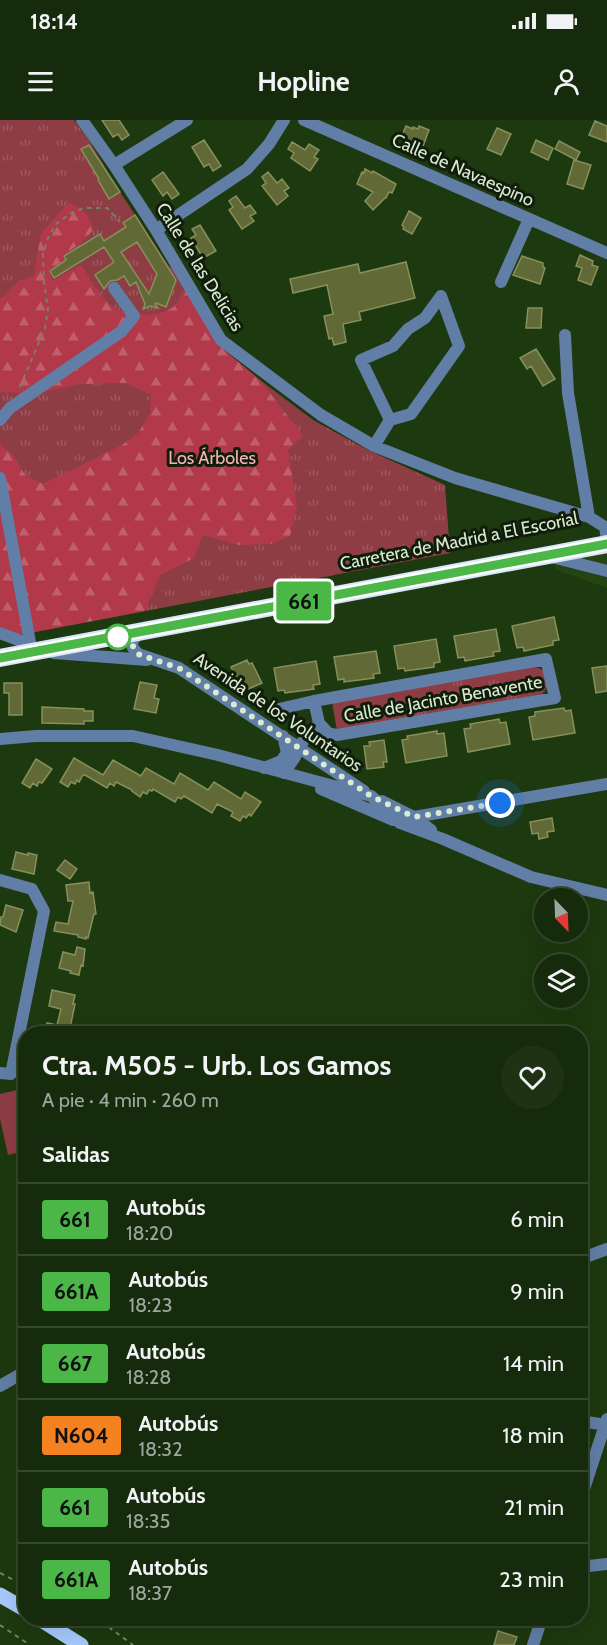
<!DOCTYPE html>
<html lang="es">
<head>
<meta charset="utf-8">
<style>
	:root { --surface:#162b0b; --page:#1f3314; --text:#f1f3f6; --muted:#9ea79d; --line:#35472c }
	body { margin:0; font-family:Cabin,sans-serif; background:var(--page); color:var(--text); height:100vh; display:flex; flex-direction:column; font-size:22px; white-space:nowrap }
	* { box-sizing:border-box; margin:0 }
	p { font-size:20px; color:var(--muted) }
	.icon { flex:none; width:33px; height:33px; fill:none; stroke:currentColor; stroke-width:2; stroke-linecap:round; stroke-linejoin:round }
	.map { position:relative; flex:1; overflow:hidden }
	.side { position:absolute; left:18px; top:906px; width:570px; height:600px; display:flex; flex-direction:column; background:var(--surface); border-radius:24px; box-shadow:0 6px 24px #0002,0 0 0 2px var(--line) }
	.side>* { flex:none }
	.badge { padding:0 12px; border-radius:4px; font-size:21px; line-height:39px }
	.needle { width:39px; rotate:157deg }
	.fabs { position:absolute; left:534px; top:768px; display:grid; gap:12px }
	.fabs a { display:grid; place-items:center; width:54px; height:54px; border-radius:50%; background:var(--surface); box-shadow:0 6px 24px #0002,0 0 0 2px var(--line); font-size:30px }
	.you { position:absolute; width:30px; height:30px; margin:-15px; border:4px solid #fff; border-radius:50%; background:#1a73e8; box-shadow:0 0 0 9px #1a73e833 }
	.map>.badge { position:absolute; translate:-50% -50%; box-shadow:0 0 0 3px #fff }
	h2 { padding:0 24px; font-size:22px; line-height:54px }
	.round { display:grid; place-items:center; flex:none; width:63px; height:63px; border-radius:32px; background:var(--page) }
	.headline { display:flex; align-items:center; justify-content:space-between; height:102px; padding:0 24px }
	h1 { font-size:28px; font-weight:800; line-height:45px }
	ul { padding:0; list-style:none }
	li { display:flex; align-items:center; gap:18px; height:72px; padding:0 24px; border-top:2px solid var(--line) }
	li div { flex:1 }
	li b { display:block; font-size:22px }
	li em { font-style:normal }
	li .badge { min-width:66px; font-weight:700; text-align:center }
	.status { display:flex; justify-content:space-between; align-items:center; height:42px; padding:0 30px; background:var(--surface); direction:ltr }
	.status svg { height:16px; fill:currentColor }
	header { display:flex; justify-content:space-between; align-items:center; height:78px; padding:0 24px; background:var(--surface); font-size:27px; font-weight:800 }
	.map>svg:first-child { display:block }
</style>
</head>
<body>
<div class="status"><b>18:14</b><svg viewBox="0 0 49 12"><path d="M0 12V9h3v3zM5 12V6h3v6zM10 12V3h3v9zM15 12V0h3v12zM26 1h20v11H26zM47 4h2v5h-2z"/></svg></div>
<header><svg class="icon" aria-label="menu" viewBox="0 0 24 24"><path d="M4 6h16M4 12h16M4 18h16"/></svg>Hopline<svg class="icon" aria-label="person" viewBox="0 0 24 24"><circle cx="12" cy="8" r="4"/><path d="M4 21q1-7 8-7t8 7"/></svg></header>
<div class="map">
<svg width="607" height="1525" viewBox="0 0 607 1525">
	<defs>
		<pattern id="grass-tufts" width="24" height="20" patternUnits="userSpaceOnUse" patternTransform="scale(1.5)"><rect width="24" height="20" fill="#8e3d45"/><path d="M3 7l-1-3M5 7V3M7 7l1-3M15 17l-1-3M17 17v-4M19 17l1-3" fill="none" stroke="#9d595f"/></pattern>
		<pattern id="forest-firs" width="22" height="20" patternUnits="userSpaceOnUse" patternTransform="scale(1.5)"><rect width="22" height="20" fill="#b23949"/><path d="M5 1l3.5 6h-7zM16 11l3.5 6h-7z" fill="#bf5f6b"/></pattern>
	</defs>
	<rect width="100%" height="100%" fill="#1d390f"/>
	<path fill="#244413" d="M607 432V468L556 450 554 442Z"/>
	<path fill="url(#grass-tufts)" d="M0 0H74L88 19 120 72 168 145 180 155 224 230 260 260 313 300 368 330 445 365 450 433 19 515 0 507Z
		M532 547C545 547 546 555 548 566L543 573 538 575 398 600 397 592H416L431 587 429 571 394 576 393 571Z"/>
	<path fill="url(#forest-firs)" d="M69 82C80 88 92 96 93 110L84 120 63 136 65 140 49 150 52 161 81 145C89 156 98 174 108 183 122 196 159 199 173 187 179 182 182 173 186 167L224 230 260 260 303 316 288 330 297 385 290 416 271 424 239 425 203 415 194 438 160 455 145 491 19 515 0 507V324L14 336 25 355 43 364 122 325 138 313 150 293 151 275 127 263 79 264 35 274 0 272V179L19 161 34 156 41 113Z"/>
	<path fill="#8e3d45" d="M429 570 432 587 416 592H397L398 600 337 611 332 582 393 571 394 576Z
		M25 968V1031L8 1035 0 999V974Z"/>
	<path fill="#616a36" stroke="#87905b" stroke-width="1.5" fill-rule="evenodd" d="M102 0H119L129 15 122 20 118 14 113 17Z
		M595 1 607 6V22L589 15Z
		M406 6 413 9V7L418 9 419 6 429 10 423 26 401 18Z
		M497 8 511 14 501 35 487 29Z
		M204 20 221 46 213 51 209 44 204 47 192 27Z
		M536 20 553 28 548 40 531 32Z
		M559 21 580 32 576 40 555 29Z
		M292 22 305 30 309 24 319 30 314 37 318 39 310 51 291 38 294 33 288 29Z
		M89 25 120 72 109 79 98 60 99 59 81 29Z
		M574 40 591 45 583 69 567 64Z
		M365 49 372 53 373 51 396 64 392 73 389 72 386 78H385L373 90 365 81 373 72 357 64 362 52 364 53Z
		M163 52 179 74 172 79 167 72 163 76 152 60Z
		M268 52 277 63 282 59 289 68 284 71 288 76 277 85 262 66 266 63 262 57Z
		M236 76 245 88 250 85 256 93 250 96 254 101 242 109 229 90 233 87 229 81Z
		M409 91 421 98 412 114 403 109 404 107 402 105Z
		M135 95 176 160 166 187 156 183 155 184 158 188 150 186 143 189 145 184 136 162 130 166 124 156 117 160 110 161 104 169 95 155 114 142 104 127 54 158 50 151 66 140 64 136 100 114 104 121 126 107 123 103ZM137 122 157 154 149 174 121 132Z
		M200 105 216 131 203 138 191 118 196 115 192 109Z
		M580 135 593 141 592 145 598 147 591 165 578 160 582 148 576 146Z
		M522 136 543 143V147L545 148 540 164 513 155Z
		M406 142 415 178 359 192 361 200 343 204 346 222 334 225 332 218 329 219 324 196 333 194 327 165 293 173 290 159 358 144 360 153Z
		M528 188H542L541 208H526Z
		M536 229 555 259 543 266 531 246 527 249 520 238Z
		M554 497 559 520 553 521V525L524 531 523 527 517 528 512 506Z
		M496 509 500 531 493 532 494 536 465 541 464 537 458 538 454 516Z
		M436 519 440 542 434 543V547L405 551 404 548 398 549 394 526Z
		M376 531 380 553 373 554 374 558 344 562V559L338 560 334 537Z
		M247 540 249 544 252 543 262 563 248 569 246 566 241 568 231 547Z
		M316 541 320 564 313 565 314 569 285 573 284 570 278 571 274 548Z
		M607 546V571L596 573 592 548Z
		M140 562 157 565 154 578 159 579 156 593 134 589Z
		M4 563H22V595H9V573H4Z
		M42 587 84 589V591H93V601H84V604L42 603Z
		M564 588 565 591 571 590 575 613 533 620 529 597 535 596V592Z
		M499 599 500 603 506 602 510 624 468 632 464 609 471 608 470 604Z
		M437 611V614L444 613 447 636 406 643 402 620 408 619 407 616Z
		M384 620 387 642H383L384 647 367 649 364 626H370L369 622Z
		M74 638 103 655 113 640 141 656 146 648 174 664 180 653 208 670 214 662 241 679 245 672 261 682 251 696 249 694 246 698 243 696 240 701 231 696 233 692 217 684 212 693 184 676 181 679 178 677 175 682 153 669 152 671 149 670 147 674 143 672 140 677 132 671V670L116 662 114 666 110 663 107 668 85 655H83L79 662 77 660 75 664 71 662 68 667 60 662Z
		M36 639 52 649 42 663 39 662 37 666 33 663 30 668 22 663Z
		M552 698 554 711 547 712 548 717 539 719 538 713 532 714 530 702Z
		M16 732 28 735V733L37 735 34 754 12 749Z
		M65 740 77 749 70 759 57 750Z
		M89 762 90 773 93 772 96 794H94L88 818 86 817V819L78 817V815L54 811 56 802 68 804 73 781H68L66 765Z
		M6 785 23 790 16 812 0 805 1 797H3Z
		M77 827 85 829 83 846 81 845 79 855 70 853 71 851 59 848 63 832 75 835Z
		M52 870 75 875 73 884H75L70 908 78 909 77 914H45L47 903 57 905 61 889 49 886Z
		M498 1511 517 1517 514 1525H494Z"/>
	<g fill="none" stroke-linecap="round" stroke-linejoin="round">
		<path stroke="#6e8563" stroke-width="2" stroke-dasharray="4.5 4.5" stroke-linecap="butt" d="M20 267 45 208 48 189 44 162 43 134 48 118 56 104 71 93 84 88H107L120 102
			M0 1453 26 1466
			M93 1498 106 1505 133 1525
			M0 1505 30 1525"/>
		<path stroke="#617ea6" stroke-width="12" d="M82 0 114 45 156 110 221 220 321 295 374 326 455 358 589 397 605 407 606 414
			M304 0 607 133
			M114 45 187 0
			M156 110 247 49 269 24 284 0
			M501 162 529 99
			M565 215 568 273 589 397
			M0 300 10 288 122 211 134 196 114 168
			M374 326 390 300 411 294 459 226 441 176 425 198 408 209 393 226 361 240 390 300
			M0 358 30 522
			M552 437 607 451
			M140 512 133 520 132 524 133 528 138 534 179 548 364 671
			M0 513 26 523
			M54 533 147 540
			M279 589 314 581
			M0 619 36 616H133L218 635 371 676 400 703 443 719 531 757 607 775
			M264 648 281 641 287 633 283 616
			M284 653 295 637 299 626 319 603 328 613 337 615 555 578 546 539 314 581 319 603
			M321 669 393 700
			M382 681 414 697 431 710
			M414 697 607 664
			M0 760 32 769 44 791 11 954 0 953
			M580 1139 607 1129
			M0 1266 26 1251
			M580 1301 607 1305
			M580 1381 607 1299
			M580 1447 607 1444
			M533 1525 542 1498"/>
		<path stroke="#a6cafb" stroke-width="15" d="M0 1475 26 1490
			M38 1498 81 1525"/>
		<path stroke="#d8e6fa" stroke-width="18" d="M0 538 607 424"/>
	</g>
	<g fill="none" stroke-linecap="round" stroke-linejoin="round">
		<g stroke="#fff" stroke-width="14">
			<path id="line" d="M0 538 607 424"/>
		</g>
		<use href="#line" stroke="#4ab747" stroke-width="9"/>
		<path stroke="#daebd2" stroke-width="6" stroke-dasharray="0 10.8" d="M118 517 133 520V528L138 534 143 536 179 548 371 676 414 697 500 683"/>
	</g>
	<circle fill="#fff" stroke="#4ab747" stroke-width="3" cx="118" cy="517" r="12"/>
	<g text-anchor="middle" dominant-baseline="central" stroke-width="6" stroke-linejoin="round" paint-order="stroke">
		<g font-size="18" fill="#daebd2" stroke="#101d0b">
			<text transform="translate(463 50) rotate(24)">Calle de Navaespino</text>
			<text transform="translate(200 147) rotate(58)">Calle de las Delicias</text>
			<text transform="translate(459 421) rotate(-11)">Carretera de Madrid a El Escorial</text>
			<text transform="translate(443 579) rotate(-10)">Calle de Jacinto Benavente</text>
			<text transform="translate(278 592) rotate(34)">Avenida de los Voluntarios</text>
		</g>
		<g font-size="18" fill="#f4b4b6" stroke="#101d0b">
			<text x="212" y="338">Los Árboles</text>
		</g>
	</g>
</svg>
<div class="fabs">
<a><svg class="needle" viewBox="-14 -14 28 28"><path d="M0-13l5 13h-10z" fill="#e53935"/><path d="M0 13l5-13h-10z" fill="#9ea79d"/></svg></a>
<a><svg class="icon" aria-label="layers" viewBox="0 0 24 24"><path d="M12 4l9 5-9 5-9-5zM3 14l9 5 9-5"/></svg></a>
</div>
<div class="you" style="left:500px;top:683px"></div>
<b class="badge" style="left:304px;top:481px;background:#4ab747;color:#111">661</b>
<section class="side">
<div class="headline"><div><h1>Ctra. M505 - Urb. Los Gamos</h1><p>A pie · 4 min · 260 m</p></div><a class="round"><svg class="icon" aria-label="heart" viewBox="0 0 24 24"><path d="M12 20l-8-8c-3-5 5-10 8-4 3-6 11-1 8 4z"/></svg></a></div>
<h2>Salidas</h2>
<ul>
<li><span class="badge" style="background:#4ab747;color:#111">661</span><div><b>Autobús</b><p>18:20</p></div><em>6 min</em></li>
<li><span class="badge" style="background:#4ab747;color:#111">661A</span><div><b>Autobús</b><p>18:23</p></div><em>9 min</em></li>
<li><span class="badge" style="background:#4ab747;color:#111">667</span><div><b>Autobús</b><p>18:28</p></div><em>14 min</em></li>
<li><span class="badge" style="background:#f58220;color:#111">N604</span><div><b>Autobús</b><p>18:32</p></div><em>18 min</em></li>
<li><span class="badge" style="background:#4ab747;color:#111">661</span><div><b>Autobús</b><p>18:35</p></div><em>21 min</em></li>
<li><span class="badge" style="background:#4ab747;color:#111">661A</span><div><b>Autobús</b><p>18:37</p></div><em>23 min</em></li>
</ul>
</section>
</div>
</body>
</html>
